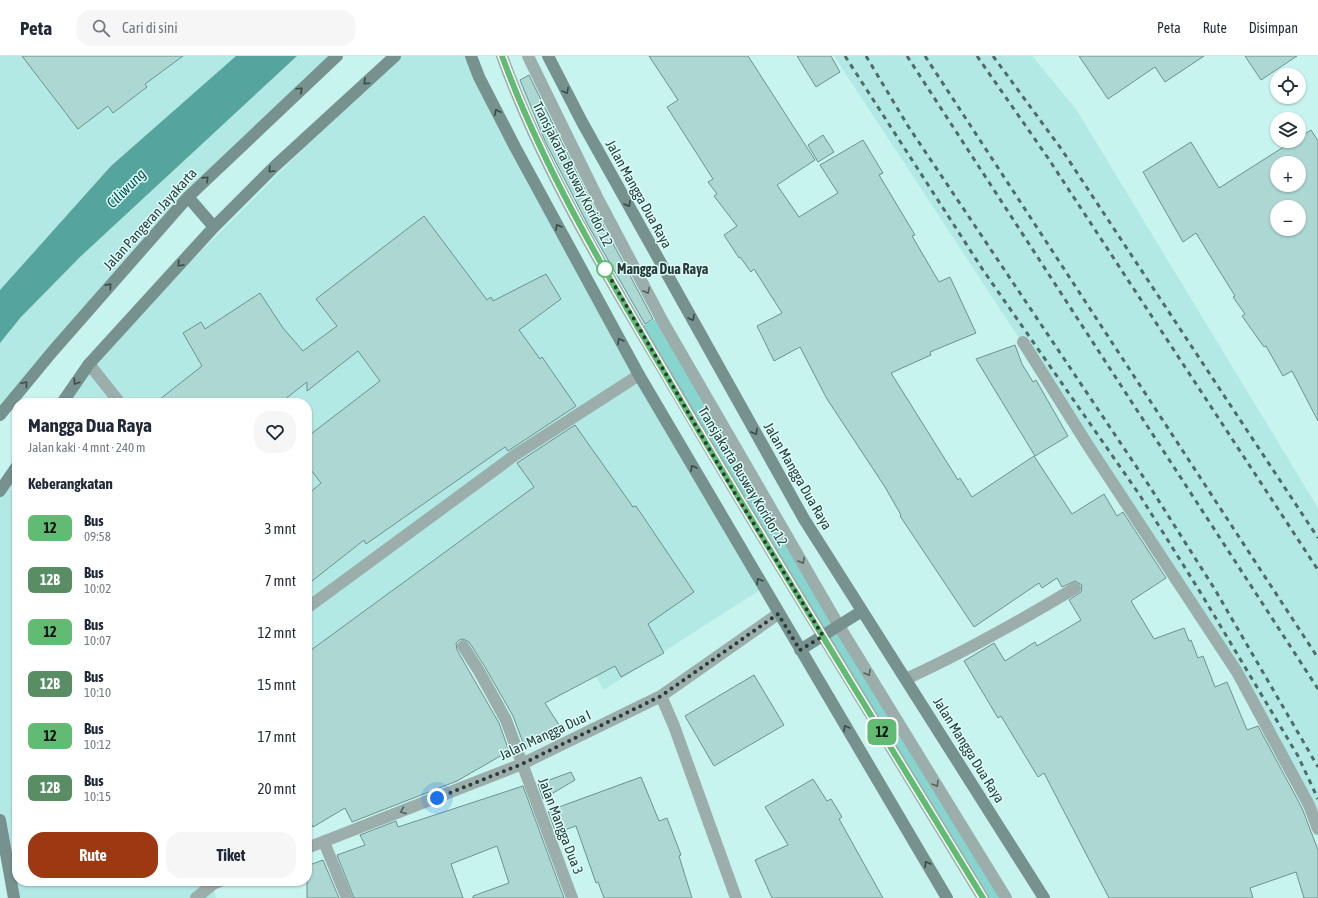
<!DOCTYPE html>
<html lang="id">
<head>
<meta charset="utf-8">
<style>
	:root { --surface:#fff; --page:#f6f6f7; --text:#1f2937; --muted:#747a83; --line:#e0e1e3; --accent:#9e3812 }
	body { margin:0; font-family:"Asap Condensed",sans-serif; background:var(--page); color:var(--text); height:100vh; display:flex; flex-direction:column; font-size:15px; white-space:nowrap }
	* { box-sizing:border-box; margin:0 }
	p { font-size:13px; color:var(--muted) }
	.icon { flex:none; width:22px; height:22px; fill:none; stroke:currentColor; stroke-width:2; stroke-linecap:round; stroke-linejoin:round }
	.map { position:relative; flex:1; overflow:hidden }
	.sheet { position:absolute; left:12px; top:342px; width:300px; height:488px; display:flex; flex-direction:column; background:var(--surface); border-radius:16px; box-shadow:0 1px 3px #0004 }
	.sheet>* { flex:none }
	.badge { padding:0 8px; border-radius:6px; font-size:14px; line-height:26px }
	.controls { position:absolute; left:1270px; top:12px; display:grid; gap:8px }
	.controls a { display:grid; place-items:center; width:36px; height:36px; border-radius:50%; background:var(--surface); box-shadow:0 1px 3px #0004; font-size:20px }
	.you { position:absolute; width:20px; height:20px; margin:-10px; border:3px solid #fff; border-radius:50%; background:#1a73e8; box-shadow:0 0 0 6px #1a73e833 }
	.map>.badge { position:absolute; translate:-50% -50%; box-shadow:0 0 0 2px #fff }
	h2 { padding:0 16px; font-size:15px; line-height:36px }
	.round { display:grid; place-items:center; flex:none; width:42px; height:42px; border-radius:16px; background:var(--page) }
	.overview { display:flex; align-items:center; justify-content:space-between; height:68px; padding:0 16px }
	h1 { font-size:19px; font-weight:700; line-height:30px }
	.primary-button { display:flex; gap:8px; margin-top:auto; padding:8px 16px }
	.primary-button a { flex:1; height:46px; border-radius:16px; background:var(--accent); color:#fff; font-size:16px; font-weight:700; line-height:46px; text-align:center }
	.primary-button a+a { background:var(--page); color:var(--text) }
	ul { padding:0; list-style:none }
	li { display:flex; align-items:center; gap:12px; height:52px; padding:0 16px }
	li div { flex:1 }
	li b { display:block; font-size:15px }
	li em { font-style:normal }
	li .badge { min-width:44px; font-weight:700; text-align:center }
	header { display:flex; align-items:center; gap:24px; box-sizing:border-box; height:56px; padding:0 20px; background:var(--surface); border-bottom:1px solid var(--line) }
	header strong { font-size:19px }
	nav { display:flex; gap:22px; margin-inline-start:auto; font-size:14px }
	.search { width:280px; height:36px; background:var(--page); display:flex; align-items:center; gap:10px; box-sizing:border-box; padding:0 14px; border-radius:16px; color:var(--muted); font-size:15px }
	.map>svg:first-child { display:block }
</style>
</head>
<body>
<header>
<strong>Peta</strong>
<div class="search"><svg class="icon" aria-label="search" viewBox="0 0 24 24"><circle cx="10" cy="10" r="6"/><path d="M15 15l6 6"/></svg>Cari di sini</div>
<nav><a>Peta</a><a>Rute</a><a>Disimpan</a></nav>
</header>
<div class="map">
<svg width="1318" height="842" viewBox="0 0 1318 842">
	<rect width="100%" height="100%" fill="#c8f4ef"/>
	<path fill="#b3e9e4" d="M0 0H337L251 80 52 296 0 366Z
		M395 0H474L515 91 763 532 604 634 521 496 307 652V347H61L89 308Z
		M834 0H1032L1076 53 1318 452V755L1118 433Z
		M17 410V825H212L216 842H14L0 765V435Z"/>
	<path fill="#87d5ce" d="M659 261 1006 842H982L639 272Z"/>
	<path fill="#55a59e" d="M236 0H297L80 201 21 261 0 287V234L111 110Z"/>
	<path fill="#acd7d3" stroke="#6a938f" fill-rule="evenodd" d="M22 0H183L145 28 147 31 113 57 108 50 78 73Z
		M649 0H748L815 104 777 129 799 161 838 137 820 109 863 84 883 117 879 119 915 179 912 180 939 226 950 221 976 277 930 296 931 299 891 317 958 424 960 422 972 441 1034 400 1072 458 1104 438 1117 460 1123 456 1166 522 1131 545 1154 583 1184 572 1189 585 1191 584 1198 602 1203 600 1215 631 1227 626 1247 674 1258 670 1302 752 1318 794V842H1304L1296 816 1250 832 1253 842H1109L1044 717 1038 721 1001 660 998 662 964 605 994 587 1005 605 1035 586 1037 590 1081 564 1069 544 1081 536 1082 529 1075 525 1062 531 1057 522 1042 532 1039 527 974 571 900 460 901 459 885 431 827 343 800 291 774 305 757 270 782 257 754 213 751 216 740 201 739 202 724 179 737 170 714 140 717 138 708 126 713 123 667 51 678 44Z
		M797 0H831L840 16 816 31Z
		M1079 0H1204L1165 26 1155 11 1108 43Z
		M1245 0H1297L1261 24Z
		M529 19 590 144 653 263 645 268 588 169 545 85 520 24Z
		M1311 74 1318 85V365L1292 315 1283 320 1266 290 1264 291 1242 260 1245 258 1233 241 1235 240 1196 177 1183 186 1143 116 1191 86 1219 132 1293 85H1299V82ZM1277 107H1299V129H1277ZM1277 151H1299V173H1277Z
		M823 79 834 96 818 106 808 89Z
		M424 160 487 244 491 241 493 245 546 218 561 243 519 274 540 303 542 301 576 350 508 395 505 391 366 488 364 484 307 529V439L321 427 307 409V381L380 325 358 295 307 335V326L280 347H155L202 310 183 277 201 266 205 273 260 237 283 272 303 295 337 270 316 243Z
		M1015 289 1022 308 1033 326 1036 324 1068 380 1035 400 976 303Z
		M575 369 633 451 636 450 694 536 648 568 664 597 621 621 615 610 545 647 559 669 525 692 513 660 485 611 469 586 463 583 459 584 456 587 457 594 499 667 509 695 457 725 352 766 345 752 313 771 307 760V597L534 431 517 407Z
		M754 619 784 669 714 710 685 660Z
		M571 716 575 724 543 743 538 728Z
		M641 721 659 765 667 762 681 799 679 800 692 842H604L598 826 596 827 576 770 556 777 548 755Z
		M813 723 827 745 831 743 842 761 839 763 883 842H772L755 804 788 789 765 751Z
		M523 730 564 842H473V840L509 827 497 790 451 808 463 842H354L337 799 365 789 360 779 396 765 398 771Z
		M323 804 339 842H307V810Z"/>
	<g fill="none" stroke-linecap="round" stroke-linejoin="round">
		<path stroke="#9caeac" stroke-width="12" d="M502 0C545 119 613 229 677 337 776 507 881 674 983 842
			M528 0 597 141 663 266 839 570 1006 842
			M89 308 120 347
			M307 552 515 399 639 319
			M906 623C965 596 1020 565 1075 532"/>
		<path stroke="#9caeac" stroke-width="12" d="M1023 286 1089 391 1237 616 1309 749 1318 773
			M463 590 479 615 506 664 572 842
			M661 640 674 670 736 842
			M324 786 347 842
			M307 792 522 708 661 640 778 558
			M196 842 213 828 220 825"/>
		<path stroke="#76918e" stroke-width="12" d="M471 0 479 21 515 91 639 319 947 842
			M548 0 582 66 804 463 1044 842
			M188 141 214 171
			M62 347 89 308 214 171 275 110 395 0
			M0 359 52 296 188 141 337 0
			M0 435 17 410
			M800 594 862 555
			M0 764 14 842"/>
		<path stroke="#536b68" stroke-width="3" stroke-dasharray="5 5" stroke-linecap="butt" d="M845 0 983 214 1139 438 1202 539 1298 700 1318 743
			M866 0 908 70 1150 431 1214 532 1318 711
			M907 0 1318 633
			M925 0 1318 602
			M977 0 1048 102 1318 514
			M993 0 1062 94 1318 482"/>
	</g>
	<defs><path id="oneway-chevron" d="M-2-3.5L2.5 0L-2 3.5" fill="none" stroke-width="1.6" stroke-linecap="round" stroke-linejoin="round"/></defs>
	<g stroke="#394c4a">
		<use href="#oneway-chevron" transform="translate(366 26) rotate(138)"/>
		<use href="#oneway-chevron" transform="translate(300 34) rotate(-43)"/>
		<use href="#oneway-chevron" transform="translate(566 35) rotate(62)"/>
		<use href="#oneway-chevron" transform="translate(497 56) rotate(-117)"/>
		<use href="#oneway-chevron" transform="translate(271 114) rotate(135)"/>
		<use href="#oneway-chevron" transform="translate(206 123) rotate(-44)"/>
		<use href="#oneway-chevron" transform="translate(628 148) rotate(61)"/>
		<use href="#oneway-chevron" transform="translate(558 171) rotate(-119)"/>
		<use href="#oneway-chevron" transform="translate(180 208) rotate(133)"/>
		<use href="#oneway-chevron" transform="translate(109 230) rotate(-49)"/>
		<use href="#oneway-chevron" transform="translate(692 262) rotate(61)"/>
		<use href="#oneway-chevron" transform="translate(620 285) rotate(-119)"/>
		<use href="#oneway-chevron" transform="translate(76 326) rotate(124)"/>
		<use href="#oneway-chevron" transform="translate(25 328) rotate(-50)"/>
		<use href="#oneway-chevron" transform="translate(755 376) rotate(61)"/>
		<use href="#oneway-chevron" transform="translate(693 412) rotate(-120)"/>
		<use href="#oneway-chevron" transform="translate(759 525) rotate(-120)"/>
		<use href="#oneway-chevron" transform="translate(846 672) rotate(-121)"/>
		<use href="#oneway-chevron" transform="translate(927 808) rotate(-121)"/>
	</g>
	<g stroke="#526361">
		<use href="#oneway-chevron" transform="translate(647 235) rotate(63)"/>
		<use href="#oneway-chevron" transform="translate(802 505) rotate(60)"/>
		<use href="#oneway-chevron" transform="translate(868 617) rotate(59)"/>
		<use href="#oneway-chevron" transform="translate(936 728) rotate(59)"/>
		<use href="#oneway-chevron" transform="translate(403 755) rotate(159)"/>
	</g>
	<g fill="none" stroke-linecap="round" stroke-linejoin="round">
		<g stroke="#fff" stroke-width="9">
			<path id="line" d="M502 0C547 123 618 237 684 350 781 515 883 678 983 842"/>
		</g>
		<use href="#line" stroke="#62bb72" stroke-width="6"/>
		<path stroke="#2a3b39" stroke-width="4" stroke-dasharray="0 7.2" d="M437 742 522 708 661 640 778 558 800 594 823 580 733 434 605 213"/>
	</g>
	<circle fill="#fff" stroke="#62bb72" stroke-width="2" cx="605" cy="213" r="8"/>
	<g text-anchor="middle" dominant-baseline="central" stroke-width="3" stroke-linejoin="round" paint-order="stroke">
		<g font-size="14" fill="#2a3b39" stroke="#dcfffb">
			<text transform="translate(573 118) rotate(63)">Transjakarta Busway Koridor 12</text>
			<text transform="translate(639 138) rotate(61)">Jalan Mangga Dua Raya</text>
			<text transform="translate(150 163) rotate(-48)">Jalan Pangeran Jayakarta</text>
			<text transform="translate(743 420) rotate(59)">Transjakarta Busway Koridor 12</text>
			<text transform="translate(798 420) rotate(60)">Jalan Mangga Dua Raya</text>
			<text transform="translate(545 679) rotate(-25)">Jalan Mangga Dua I</text>
			<text transform="translate(969 694) rotate(58)">Jalan Mangga Dua Raya</text>
			<text transform="translate(561 770) rotate(69)">Jalan Mangga Dua 3</text>
		</g>
		<g font-size="14" font-weight="bold" fill="#2a3b39" stroke="#dcfffb" text-anchor="start">
			<text x="617" y="213">Mangga Dua Raya</text>
		</g>
		<g font-size="15" font-style="italic" fill="#0a524e" stroke="#dcfffb">
			<text transform="translate(126 132) rotate(-45)">Ciliwung</text>
		</g>
	</g>
</svg>
<div class="controls">
<a><svg class="icon" aria-label="locate" viewBox="0 0 24 24"><circle cx="12" cy="12" r="6"/><path d="M12 2v4M12 18v4M2 12h4M18 12h4"/></svg></a>
<a><svg class="icon" aria-label="layers" viewBox="0 0 24 24"><path d="M12 4l9 5-9 5-9-5zM3 14l9 5 9-5"/></svg></a>
<a>+</a>
<a>−</a>
</div>
<div class="you" style="left:437px;top:742px"></div>
<b class="badge" style="left:882px;top:676px;background:#62bb72;color:#111">12</b>
<section class="sheet">
<div class="overview"><div><h1>Mangga Dua Raya</h1><p>Jalan kaki · 4 mnt · 240 m</p></div><a class="round"><svg class="icon" aria-label="heart" viewBox="0 0 24 24"><path d="M12 20l-8-8c-3-5 5-10 8-4 3-6 11-1 8 4z"/></svg></a></div>
<h2>Keberangkatan</h2>
<ul>
<li><span class="badge" style="background:#62bb72;color:#111">12</span><div><b>Bus</b><p>09:58</p></div><em>3 mnt</em></li>
<li><span class="badge" style="background:#598e64;color:#fff">12B</span><div><b>Bus</b><p>10:02</p></div><em>7 mnt</em></li>
<li><span class="badge" style="background:#62bb72;color:#111">12</span><div><b>Bus</b><p>10:07</p></div><em>12 mnt</em></li>
<li><span class="badge" style="background:#598e64;color:#fff">12B</span><div><b>Bus</b><p>10:10</p></div><em>15 mnt</em></li>
<li><span class="badge" style="background:#62bb72;color:#111">12</span><div><b>Bus</b><p>10:12</p></div><em>17 mnt</em></li>
<li><span class="badge" style="background:#598e64;color:#fff">12B</span><div><b>Bus</b><p>10:15</p></div><em>20 mnt</em></li>
</ul>
<div class="primary-button"><a>Rute</a><a>Tiket</a></div>
</section>
</div>
</body>
</html>
